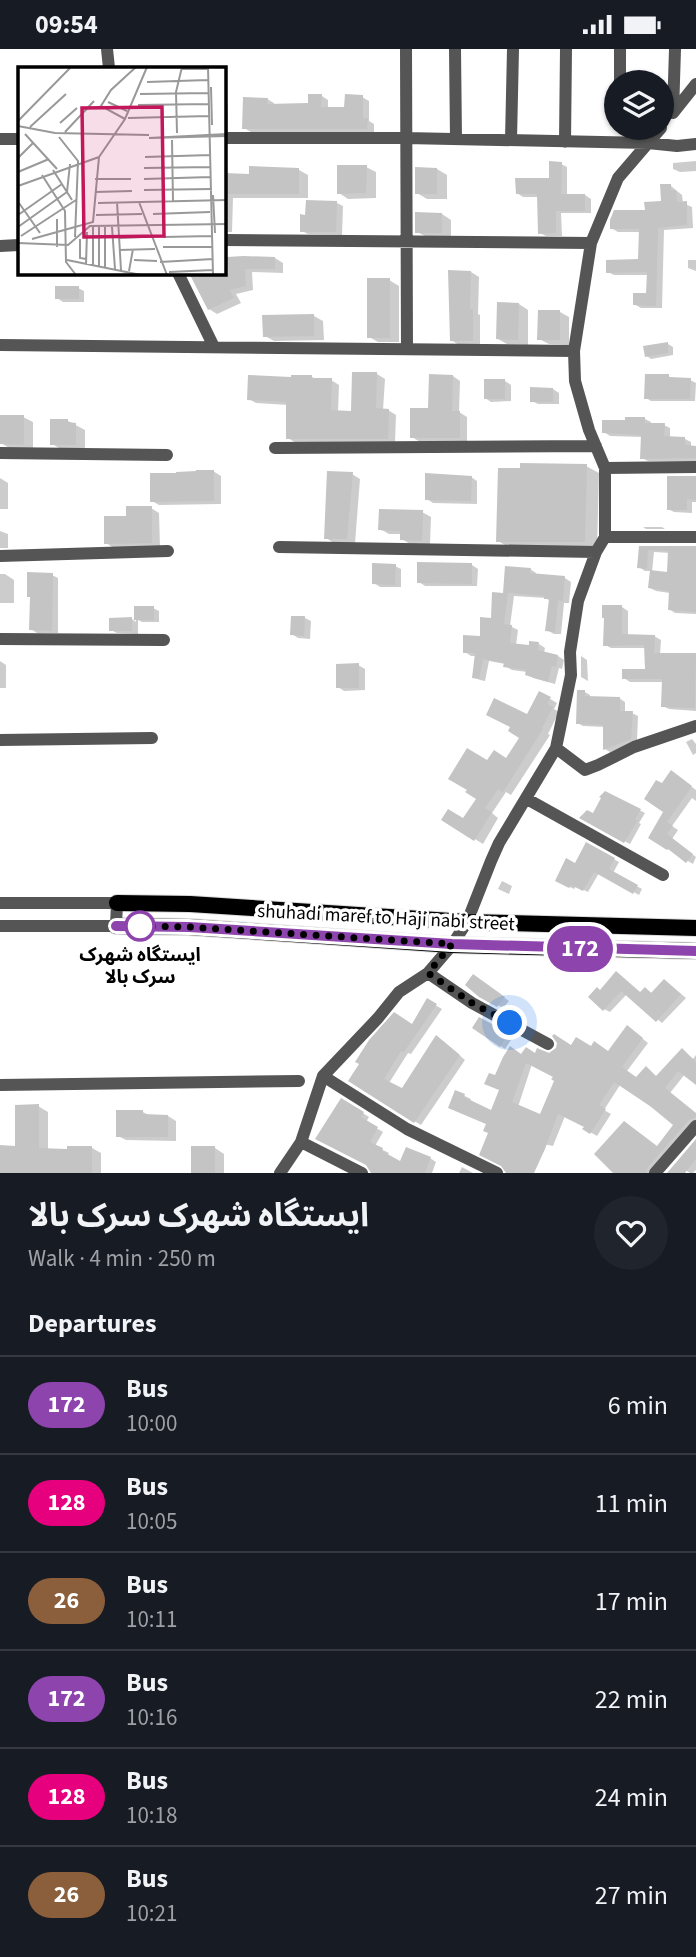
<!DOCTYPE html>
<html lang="en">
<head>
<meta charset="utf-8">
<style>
	:root { --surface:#171b24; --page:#20242c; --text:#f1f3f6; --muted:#9ea1a6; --line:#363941 }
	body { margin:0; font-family:"Source Sans 3","Noto Sans Arabic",sans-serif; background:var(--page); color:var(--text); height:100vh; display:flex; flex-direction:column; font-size:26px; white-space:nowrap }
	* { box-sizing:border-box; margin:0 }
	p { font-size:23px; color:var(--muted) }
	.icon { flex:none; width:38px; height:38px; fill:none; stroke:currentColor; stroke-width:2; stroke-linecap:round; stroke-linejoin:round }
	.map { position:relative; height:1124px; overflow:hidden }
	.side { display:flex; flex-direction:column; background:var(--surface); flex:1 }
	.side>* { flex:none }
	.badge { padding:0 14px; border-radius:23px; font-size:24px; line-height:46px }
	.controls { position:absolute; left:604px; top:21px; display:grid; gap:14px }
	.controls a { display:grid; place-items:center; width:70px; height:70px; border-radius:50%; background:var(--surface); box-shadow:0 2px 5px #0004; font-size:35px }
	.you { position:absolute; width:35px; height:35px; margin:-18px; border:5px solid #fff; border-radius:50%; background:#1a73e8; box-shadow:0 0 0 10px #1a73e833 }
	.map>.badge { position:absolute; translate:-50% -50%; box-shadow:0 0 0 4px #fff }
	h2 { padding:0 28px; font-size:26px; line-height:63px }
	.round { display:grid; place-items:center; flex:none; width:74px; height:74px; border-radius:37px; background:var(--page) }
	.headline { display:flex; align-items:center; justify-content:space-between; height:119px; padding:0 28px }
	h1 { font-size:33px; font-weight:700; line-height:52px }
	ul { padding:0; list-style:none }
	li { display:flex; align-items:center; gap:21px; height:98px; padding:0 28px; border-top:2px solid var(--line) }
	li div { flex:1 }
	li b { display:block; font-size:26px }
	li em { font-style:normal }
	li .badge { min-width:77px; font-weight:700; text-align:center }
	.status { display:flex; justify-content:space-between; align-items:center; height:49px; padding:0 35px; background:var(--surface); direction:ltr }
	.status svg { height:19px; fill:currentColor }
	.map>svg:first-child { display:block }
</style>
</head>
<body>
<div class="status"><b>09:54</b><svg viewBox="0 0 49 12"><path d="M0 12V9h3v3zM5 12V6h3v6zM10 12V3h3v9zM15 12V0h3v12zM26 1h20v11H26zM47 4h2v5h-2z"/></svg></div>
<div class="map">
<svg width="696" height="1124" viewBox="0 0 696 1124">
	<rect width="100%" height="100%" fill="#fff"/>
	<path fill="#0003" fill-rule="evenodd" d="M322 47 328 51V59L346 60 362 48 369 52V72L374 75V83H251L244 79 267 50 274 54V57L309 56Z
		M224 53 228 56V84L224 87Z
		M696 112V122L680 123 673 120V114Z
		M561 115 567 118V146H585L591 150V164H561L562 187H546L540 184 539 148H523L517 144 550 130Z
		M366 118 376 123V149L348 150 339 144Z
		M437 120 447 126V150H427L417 144Z
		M299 121 308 126V149H233L232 183H224V122L231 126 250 127Z
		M671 137 682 146 683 154 692 158 693 179 664 181 662 259H641L634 255 648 246V226H614L608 223 640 212V183H618L611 179 663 154Z
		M337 154 343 157 342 186 308 185 302 182Z
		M442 165 451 171V189L427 188 417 183Z
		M275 209 283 214V224L252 223 253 241 236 245 241 254 217 265 209 260 198 224H224V211L226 210Z
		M688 211H696V222L688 219Z
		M471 223 479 228 478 265 480 266V296H459L451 291Z
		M389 231 399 237V293H378L369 288Z
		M78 239 84 242V253H63L57 249Z
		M519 255 528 261V296L507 295 498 290Z
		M560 263 569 268V296L549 295 539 290Z
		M314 267 323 272 324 291 274 292 265 287Z
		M668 295 673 298V306L651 310 647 307 645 299Z
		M377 325 385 330 383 361H388L396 366 395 393 296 394 288 389V356L256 354 249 350 292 330 312 328 318 331H331L339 336 338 363H352Z
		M453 327 460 332 459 363 467 368V392L420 393 412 388Z
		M668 327 673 330 690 331 696 334 695 352H651L646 349Z
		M505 332 511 336V352L491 353 485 349Z
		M553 340 559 344V355H538L532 352Z
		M23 368 33 373V400H11L1 394Z
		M645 370 651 373V376H664L670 379V389L685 390 691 393V398L696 399V412H648L642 409V388L610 387 604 383Z
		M68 372 85 381V401L61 400 52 395Z
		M586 417 599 424 597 500 510 499 498 492Z
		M213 422 221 427V455L159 456 152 452Z
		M352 425 360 430 355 494H334L326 489Z
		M471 428 477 432V455L433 454 427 450Z
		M696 428V453H692V464L674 463 668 460Z
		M0 429 8 434V460H0Z
		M151 459 159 464 160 498 114 499 106 494 128 469Z
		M422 463 431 468 430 495H410L402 490V485H389L380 480Z
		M643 478H662L665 480H646Z
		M0 482 8 485V499H0Z
		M641 499H696V565L675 564 669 560 670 544 656 542 650 539 652 522H645L639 518ZM654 503 670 504 668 525 652 523Z
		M472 516 478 520 477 537H425L419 533Z
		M395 517 401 520V538H380L374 534Z
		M530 520 536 524V526L565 529 571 533 569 554H564L561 585H554L547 581 550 552 546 549 514 547 510 577 518 581 516 596 530 598 539 595 545 599 544 604 558 607 564 611 562 620 559 619 555 635 533 629 527 625V623L512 621 505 617V615L489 612 485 632 480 631 473 628 476 607H471L465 603 481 589 505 546Z
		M0 525H5L14 531V554H0Z
		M52 526 58 529V584H37L31 580 32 549 28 547Z
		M622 558 628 562V587H654L661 591 660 606H696V662L669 660 663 657 664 633H630L624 629 646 622V599H611L605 596Z
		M135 559H153L159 562V573H142L138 571V585L117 584 111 581 132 570 136 573Z
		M305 569 311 572 310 590 298 589 292 585Z
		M581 607 587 611 588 632 581 628Z
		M0 612 6 616V639H0Z
		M358 616 365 620V641L344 642 338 638Z
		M585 643 590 646V649H619L625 653V664H632L638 667 637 692 610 703 605 700V678L583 677 578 674Z
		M540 644 557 654 554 660 559 663 548 685 550 686 511 746 506 743 492 764 498 769 483 795 444 771 464 772 478 750 487 713 506 710 521 689Z
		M692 690 696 695V704L693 706 686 693Z
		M677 727 696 741V752L692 749 672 777 678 781 672 790 696 808 693 815 668 800 662 736Z
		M606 744 645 764 639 774 641 775 630 795 582 769 594 766Z
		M587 795 619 813 613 824 642 840 639 846 599 824 588 843 576 837 574 840 557 832 576 816Z
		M502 832 512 837 509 845 498 840Z
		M616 925 641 944 646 940 653 945 665 932 686 949 662 974 627 945 610 963 604 960 601 942Z
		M478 930 509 952 503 959 480 946Z
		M428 952 442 960 411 1005 408 1004 389 1034 403 1041 443 992 465 1011 421 1076 350 1032 413 977Z
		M480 970 513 988 505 1000 474 979Z
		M633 982 648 994 627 1022 637 1029 646 1019 657 1028 682 1001 693 1010 696 1006V1034L685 1025 670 1044 696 1065V1074L654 1124H616L658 1099 676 1075 620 1036 604 1061 611 1065 597 1087 585 1080 586 1078 565 1067 553 1097 490 1084 488 1075 456 1043 471 1050 469 1053 492 1063 500 1041 496 1029 522 1007 549 1006 572 998 591 999 609 1004ZM532 1015 555 1028 556 1031 541 1068 518 1058Z
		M342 1051 369 1068 366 1073 383 1083 375 1097 389 1104 387 1107 401 1115 430 1109 436 1113 432 1124H373Z
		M38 1057 48 1063V1101L92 1099 101 1104V1124H0V1098L17 1099Z
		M143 1063 150 1067H168L176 1072V1092L126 1091 118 1087Z
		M696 1093V1121L693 1124H690L684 1120Z
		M215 1099 224 1105V1124H193Z
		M462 1118 473 1124H459Z"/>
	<path fill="#c4c4c4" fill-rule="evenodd" d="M308 45H322L321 58H344L345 45 363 46V69H368L367 80H242L243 48 268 49 267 55 308 54Z
		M549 112 562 113 561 145H585V162H556V184L538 185 537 145H516L515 129H549Z
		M337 116H367L366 144 337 145Z
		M249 117 299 119V145H224V124L249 125Z
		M415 118 437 119V145H415Z
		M660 135H671V141H676L677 153 687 152V176L658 179 656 257 633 256V244H646L647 223 606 224V211L638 210 639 180H610V171L614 161H645L644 153 661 152Z
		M306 151 337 152 336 183H300V165L305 166Z
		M415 163 442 164V184H415Z
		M243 207 275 208V220H245L246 237 230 241 234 249 208 261 189 224H229L227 208Z
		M448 221 471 222 470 260H473V292H450Z
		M367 229H390V289H367Z
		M55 237H79V250H55Z
		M497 253 519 254 518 291 496 290Z
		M538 261H560V291H537Z
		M314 265V287L263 288 262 266Z
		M668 293V304L645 308 643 297Z
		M352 323H377L376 359 389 360 388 390H286V353L247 351 248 326 291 328V326H312V329H332L331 361 351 362Z
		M429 325 453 326 452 362H460V389H410V359H428Z
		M645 325H669V328L691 329 690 350H644Z
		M484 330H505V350H484Z
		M530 338 553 339V353H530Z
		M0 366H24V396L0 395Z
		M625 368H645V374H665L664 387 685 388V396L696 397V409L640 410 641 386 602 384V371H625Z
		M50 370H68V373L76 374V396H50Z
		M520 414 587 415 585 493H496L498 419H520Z
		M196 421H214V452L150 453V424H176V423L196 422Z
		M327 422 353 423 347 490H324Z
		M425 424 472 427 471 452 425 451Z
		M667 427H696V451L687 450V461H667Z
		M126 457H152V494L104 495V467H126Z
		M379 460 423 461 422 492 400 491V482L378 481Z
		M639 497H696V563L668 561 669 542 648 539 650 521 667 523 668 502 648 501 647 520 637 519Z
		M417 513 472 514V535L417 534Z
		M372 514 396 515 395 536 372 535Z
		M505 517 531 519 530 524 565 527 563 552 558 551 555 583 545 582 549 550H544V547L508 544 504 575 512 576 510 594 529 596V592L539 593 538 601 558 606 556 618 552 617 548 633 525 626 526 621 503 618 504 614 483 610 479 630 472 629 475 604H463V586L480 587V568L491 569 492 543 503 544Z
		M27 523 53 524 52 582 29 581 30 548H27Z
		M602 556H622V585L655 586 654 604H696L695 659 661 658 662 630H622V620H645L644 596 603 597 604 569H602Z
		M134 557H154V571H134Z
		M291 567H305L304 587 290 586Z
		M132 568V582H109V569Z
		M359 614V639H336V615Z
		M577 641H585V647L620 648V662H633L631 690 603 701V676L576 675Z
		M539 642 551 648 547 655 553 658 542 679 543 680 510 732 503 743 498 740 485 759 492 763 474 792 441 771 448 760 463 769 476 750 465 743 467 741 448 730 467 699 487 711 494 701 506 709 519 689 508 682 510 678 486 666 494 649 527 665Z
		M671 721 692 737 667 773 673 777 667 785 693 805 686 814 668 800 667 801 648 789 663 763 644 750 656 731 662 734Z
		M605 742 641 760 635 770 637 771 636 774 624 794 579 769 587 761 593 764 601 749 599 748Z
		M586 793 615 809 609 820 638 836 633 845 594 823 583 842 571 836 569 839 555 832 566 809 575 814Z
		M616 922 640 943 645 938 651 944 664 930 681 945 656 973 621 942 603 962 588 948 597 938 600 941Z
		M473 925 505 948 497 958 479 948 465 936Z
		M427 949 437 955 404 1003 401 1002 384 1030 402 1039 436 986 460 1006 414 1074 348 1032 359 1015 355 1013 369 991 394 963 412 975Z
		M479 968 509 984 500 998 472 979Z
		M627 976 643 989 622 1018 636 1028 646 1017 656 1027 682 999 696 1013V1036L678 1022 665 1039 696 1064V1068L689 1071 648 1118 646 1124H613L594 1105 624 1072 657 1097 673 1076 650 1057 614 1033 599 1056 606 1060 590 1085 582 1080 584 1078 558 1065 545 1100 534 1124H506L501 1117 479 1106 488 1084 483 1082 486 1075 448 1059 455 1041 465 1045 464 1048 491 1061 499 1041 484 1035 489 1024 495 1026 503 1008 510 997 521 1005 526 998 535 1004 537 999 549 1004 556 999 557 994 552 987 554 985 571 996 576 988 591 997 594 992 608 1002ZM526 1014 553 1028 551 1030 554 1032 540 1065 512 1053Z
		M341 1049 364 1063 361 1068 378 1078 370 1093 383 1099 382 1102 400 1112 406 1098 431 1108 425 1124H371L366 1116 315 1090Z
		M39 1055V1099L67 1100V1097H92V1124H0V1096L15 1097V1056Z
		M116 1061H143V1065L168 1066V1088H116Z
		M696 1090V1110L685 1124H667Z
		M191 1097H215V1124H191Z"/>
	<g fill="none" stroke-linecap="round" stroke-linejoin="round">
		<g stroke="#dbdbdb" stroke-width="18">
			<path id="major" d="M117 854 190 855 467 873 696 879
				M116 877 189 878 452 896 696 902"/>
		</g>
		<path stroke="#555" stroke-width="12" d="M107 0 109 19
			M406 0 407 300
			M455 0 456 90
			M620 33V0
			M673 64 675 0
			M673 64 696 35
			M224 89H406L648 94 661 79
			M0 90H19
			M511 91 513 0
			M565 93 566 0
			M224 191 591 194
			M0 197 19 196
			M178 224 214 298
			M0 296 574 302
			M275 399 596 397
			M0 404 167 406
			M605 419 696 418
			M605 488H696
			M279 498 596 503
			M0 507 168 502
			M0 590 164 591
			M0 691 152 689
			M556 699 585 721 598 716 634 698 696 677
			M527 750 663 826
			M0 854H117L116 877H0
			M428 924 472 954 548 995
			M323 1027 407 1080 497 1124
			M0 1036 299 1032
			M301 1093 362 1124
			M280 1124 301 1093 323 1027 378 969 399 943 428 924 452 896 467 873 491 812 499 794 556 699 571 626 570 603 578 552 596 503 605 488V419L589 381 575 332 574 302 591 194 618 129 648 94 677 97 696 95
			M655 1124 696 1077"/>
		<use href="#major" stroke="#000" stroke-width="16"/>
	</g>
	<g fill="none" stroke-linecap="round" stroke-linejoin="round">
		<g stroke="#fff" stroke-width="16">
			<path id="line" d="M116 877 189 878 452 895 696 902"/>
		</g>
		<use href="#line" stroke="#8e44ad" stroke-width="10"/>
		<path stroke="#000" stroke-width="7" stroke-dasharray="0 12.6" d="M140 877 189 878 452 895 428 924 472 954 510 974"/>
	</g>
	<circle fill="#fff" stroke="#8e44ad" stroke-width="3.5" cx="140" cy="877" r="14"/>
	<g text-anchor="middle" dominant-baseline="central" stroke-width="7" stroke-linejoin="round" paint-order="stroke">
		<g font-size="19" fill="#000" stroke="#fff">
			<text transform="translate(386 869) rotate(3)">shuhadi maref to Haji nabi street</text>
		</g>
		<g font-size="19" font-weight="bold" fill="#000" stroke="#fff">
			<text x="140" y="906">ایستگاه شهرک<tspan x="140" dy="22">سرک بالا</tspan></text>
		</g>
	</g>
	<g transform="translate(18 18)">
		<rect width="208" height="208" fill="#fff"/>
		<path fill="none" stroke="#999" stroke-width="2" d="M190 0 195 208M164 2H190M129 15 190 13M193 20 194 58M122 27 191 26M90 35 109 44M120 38 191 37M110 51 191 49M107 52 83 39 93 23 118 0M0 54 53 0M42 56 59 41M0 59 37 66 131 68M12 60 48 27M47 65 76 34M159 66 158 25 164 0M7 67 39 102M41 70 60 94 57 170M131 71 209 67M131 71 209 69M154 73 155 135M127 90 193 88M0 91 15 76M126 101 193 100M35 103 54 133M0 105 31 92M24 108 47 144 48 195 58 208M77 112H113M126 112 193 110M0 119 81 90M126 123 194 122M77 125 114 124M195 128 197 166M99 135 103 203M121 135 149 208M1 136 22 166M80 136 209 133M135 147 192 145M0 148 44 117M78 148 124 147M39 152V180M0 160 49 125 52 97M75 160V199M94 160 97 202M3 169 58 133M145 170 194 169M100 171 124 170M14 172 75 155 81 90 107 52 129 0M62 172V191L68 192M0 176 50 178 72 159 209 157M145 180H195M101 183 137 182M49 193 123 208M116 193 139 194M142 195 195 192M68 198 69 165M81 199V160M87 201V160M111 204 115 182M151 205 195 203"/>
		<path fill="#c2185b" fill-opacity="0.15" stroke="#c2185b" stroke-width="3.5" d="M144 40 146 169 66 170 64 41Z"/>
		<rect width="208" height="208" fill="none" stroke="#000" stroke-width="3.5"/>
	</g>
</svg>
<div class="controls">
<a><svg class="icon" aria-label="layers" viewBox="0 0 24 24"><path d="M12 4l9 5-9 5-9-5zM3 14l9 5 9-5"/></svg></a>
</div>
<div class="you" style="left:510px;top:974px"></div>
<b class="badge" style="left:580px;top:900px;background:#8e44ad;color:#fff">172</b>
</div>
<section class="side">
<div class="headline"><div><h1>ایستگاه شهرک سرک بالا</h1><p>Walk · 4 min · 250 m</p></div><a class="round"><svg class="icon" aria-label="heart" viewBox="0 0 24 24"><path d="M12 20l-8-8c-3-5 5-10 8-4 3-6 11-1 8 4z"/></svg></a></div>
<h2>Departures</h2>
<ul>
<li><span class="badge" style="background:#8e44ad;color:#fff">172</span><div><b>Bus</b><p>10:00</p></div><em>6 min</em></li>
<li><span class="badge" style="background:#e6007e;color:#fff">128</span><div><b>Bus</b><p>10:05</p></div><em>11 min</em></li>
<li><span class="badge" style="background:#8b5e3c;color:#fff">26</span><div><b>Bus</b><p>10:11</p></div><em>17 min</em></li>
<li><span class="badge" style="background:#8e44ad;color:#fff">172</span><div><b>Bus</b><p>10:16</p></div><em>22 min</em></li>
<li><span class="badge" style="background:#e6007e;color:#fff">128</span><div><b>Bus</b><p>10:18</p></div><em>24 min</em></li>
<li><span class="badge" style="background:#8b5e3c;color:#fff">26</span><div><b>Bus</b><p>10:21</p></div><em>27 min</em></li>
</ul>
</section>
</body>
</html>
